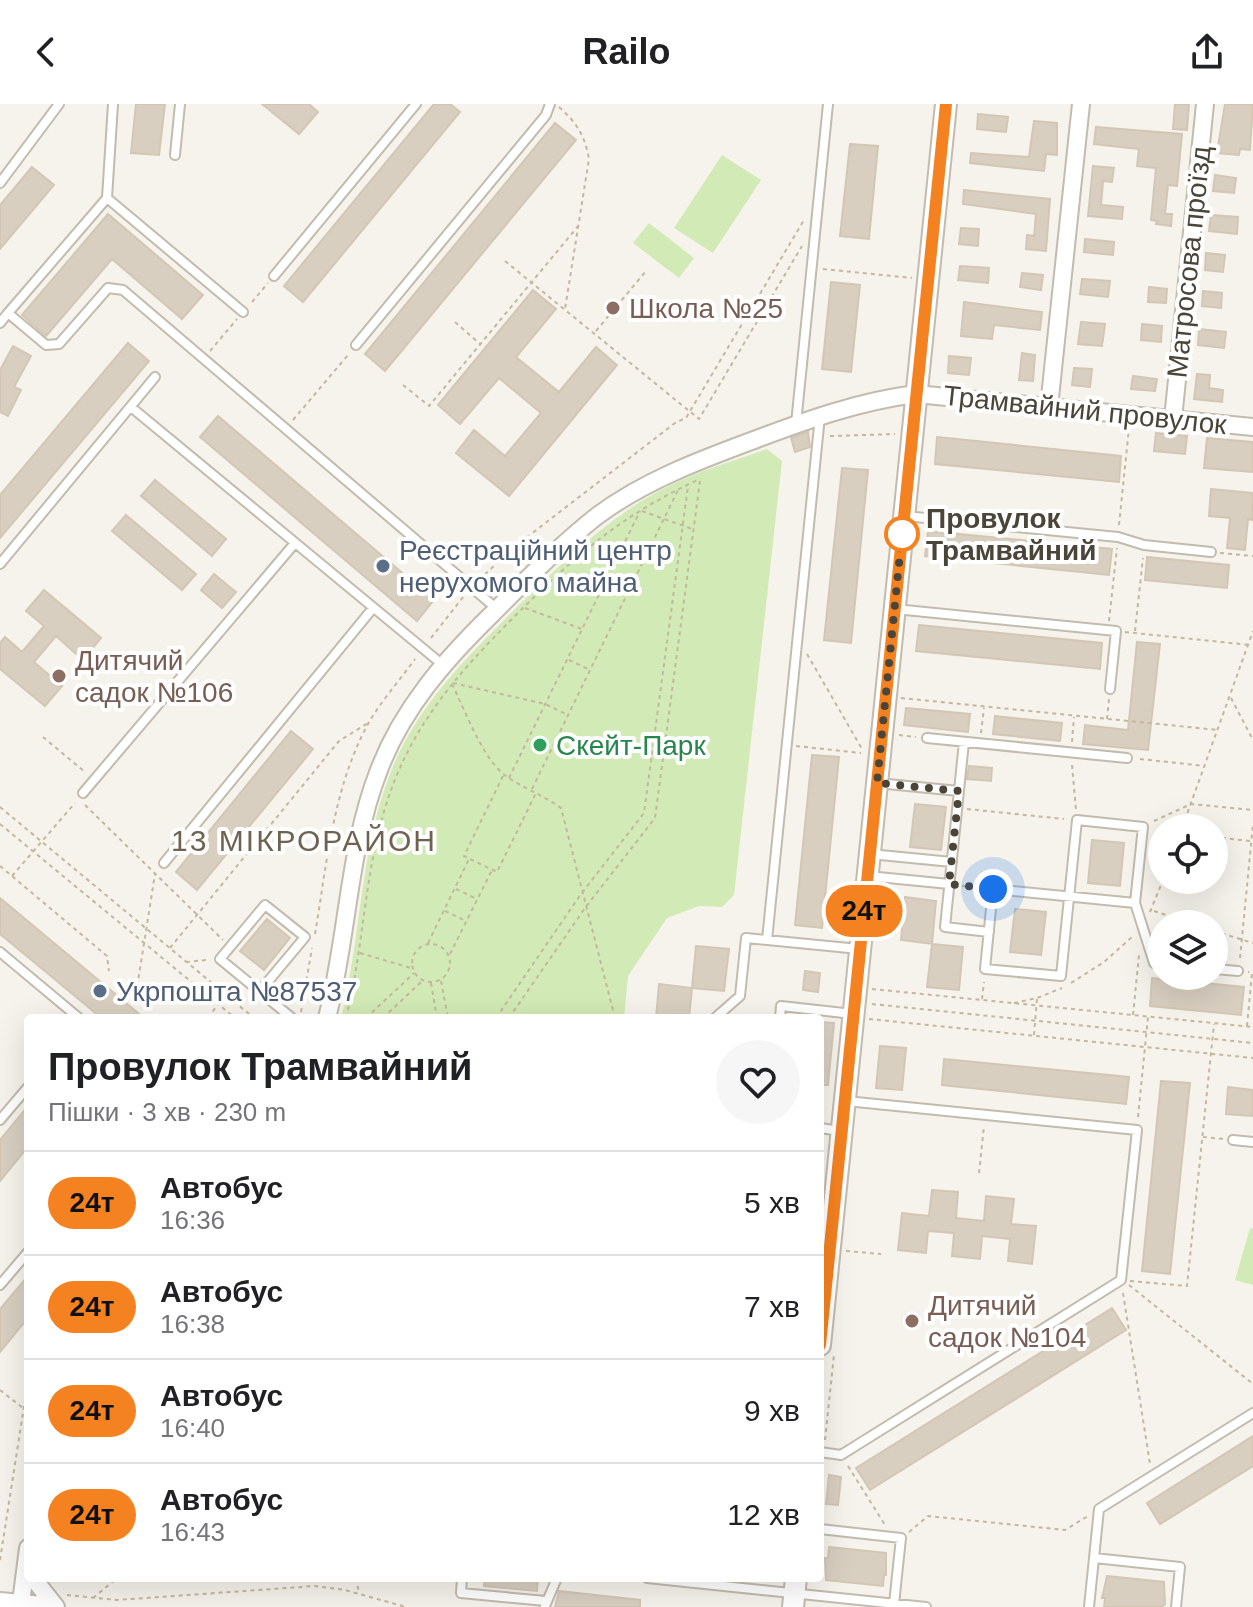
<!DOCTYPE html>
<html lang="uk">
<head>
<meta charset="utf-8">
<style>
	:root { --surface:#fff; --page:#f6f6f6; --text:#202124; --muted:#757577; --line:#e0e0e0 }
	body { margin:0; font-family:Helvetica,sans-serif; background:var(--page); color:var(--text); height:100vh; display:flex; flex-direction:column; font-size:30px; white-space:nowrap }
	* { box-sizing:border-box; margin:0 }
	p { font-size:26px; color:var(--muted) }
	.icon { flex:none; width:44px; height:44px; fill:none; stroke:currentColor; stroke-width:2; stroke-linecap:round; stroke-linejoin:round }
	.map { position:relative; flex:1; overflow:hidden }
	.details { position:absolute; left:24px; top:910px; width:800px; height:568px; display:flex; flex-direction:column; background:var(--surface); border-radius:8px; box-shadow:0 8px 32px #0002 }
	.details>* { flex:none }
	.badge { padding:0 16px; border-radius:26px; font-size:28px; line-height:52px }
	.tools { position:absolute; left:1148px; top:710px; display:grid; gap:16px }
	.tools a { display:grid; place-items:center; width:80px; height:80px; border-radius:50%; background:var(--surface); box-shadow:0 8px 32px #0002; font-size:40px }
	.you { position:absolute; width:40px; height:40px; margin:-20px; border:6px solid #fff; border-radius:50%; background:#1a73e8; box-shadow:0 0 0 12px #1a73e833 }
	.map>.badge { position:absolute; translate:-50% -50%; box-shadow:0 0 0 4px #fff }
	.round { display:grid; place-items:center; flex:none; width:84px; height:84px; border-radius:42px; background:var(--page) }
	.headline { display:flex; align-items:center; justify-content:space-between; height:136px; padding:0 24px }
	h1 { font-size:38px; font-weight:700; line-height:60px }
	ul { padding:0; list-style:none }
	li { display:flex; align-items:center; gap:24px; height:104px; padding:0 24px; border-top:2px solid var(--line) }
	li div { flex:1 }
	li b { display:block; font-size:30px }
	li em { font-style:normal }
	li .badge { min-width:88px; font-weight:700; text-align:center }
	header { display:flex; justify-content:space-between; align-items:center; height:104px; padding:0 24px; background:var(--surface); font-size:36px; font-weight:700 }
	.map>svg:first-child { display:block }
</style>
</head>
<body>
<header><svg class="icon" aria-label="back" viewBox="0 0 24 24"><path d="M15 5l-7 7 7 7"/></svg>Railo<svg class="icon" aria-label="share" viewBox="0 0 24 24"><path d="M12 15V3M7 8l5-5 5 5M5 13v7h14v-7"/></svg></header>
<div class="map">
<svg width="1253" height="1503" viewBox="0 0 1253 1503">
	<rect width="100%" height="100%" fill="#f6f3ec"/>
	<path fill="#d2eab5" d="M722 51 761 76 713 149 674 124Z
		M649 119 694 154 679 174 633 139Z
		M767 345 782 357 734 791 722 803 699 802 667 814 628 872 624 914H341C361 834 360 747 390 670 416 602 468 552 518 502 562 459 605 416 659 387 692 369 731 358 767 345Z
		M1250 1124 1253 1125V1181L1235 1176Z"/>
	<path fill="#d8cfc1" stroke="#d3c7b4" stroke-width="2" d="M136 0H165L159 51 131 49Z
		M262 0H309L318 8 299 30Z
		M434 0H450L460 8 303 198 284 182Z
		M1175 0H1189L1187 26 1173 25Z
		M1225 0H1253L1250 46 1240 45 1239 51 1217 49Z
		M978 10 1008 13 1006 28 977 25Z
		M1034 17 1057 19V51L1046 50 1044 67 970 59 971 49 1029 53Z
		M555 19 576 36 385 267 365 250Z
		M1096 23 1182 30 1177 82 1168 81 1165 110H1172L1171 122 1156 120 1157 117 1151 116 1156 64 1137 62 1139 45 1094 40Z
		M850 40 878 42 869 135 840 132Z
		M1093 62 1114 64 1112 78 1103 77 1101 101 1123 103 1122 115 1088 112Z
		M32 63 54 81 0 145V101Z
		M1215 71 1236 74 1234 89 1213 87Z
		M964 86 1050 95 1046 147 1026 145 1027 131 1034 132 1036 110 963 100Z
		M108 110 203 191 182 215 112 155 46 232 22 211Z
		M1211 111 1238 113 1237 130 1209 127Z
		M961 124 979 125 978 142 959 140Z
		M1085 135 1114 138 1113 151 1084 148Z
		M1206 149 1225 151 1223 168 1205 166Z
		M960 162 989 164 988 179 958 176Z
		M1022 169 1043 171 1041 186 1020 183Z
		M1082 175 1110 177 1108 193 1080 190Z
		M831 178 860 181 851 268 822 265Z
		M1149 183 1167 185 1166 199 1148 198Z
		M533 186 556 205 516 253 559 288 596 243 617 261 509 392 456 349 474 326 505 352 541 309 499 274 460 320 438 301Z
		M1203 187 1222 189 1221 204 1202 202Z
		M964 198 1042 208 1040 226 994 221 992 235 961 232Z
		M1081 218 1105 220 1102 242 1078 240Z
		M1142 220 1162 222 1161 238 1141 236Z
		M1199 225 1226 228 1224 244 1198 241Z
		M128 239 149 257 0 434V391Z
		M13 242 31 252 14 283 21 286 8 312 0 308V266Z
		M1022 249 1035 251 1033 277 1019 276Z
		M949 252 971 254 969 271 948 269Z
		M1074 264 1092 265 1090 283 1072 281Z
		M1197 270 1210 271 1209 284 1223 286 1222 298 1194 295Z
		M1133 272 1157 275 1155 287 1131 285Z
		M218 312 434 496 417 517 200 333Z
		M808 328 810 343 795 348 791 334Z
		M1156 329 1187 332 1185 350 1154 347Z
		M937 333 1121 352 1119 378 935 360Z
		M1207 334 1253 338V368L1204 364Z
		M842 364 868 366 851 539 824 536Z
		M155 376 226 435 212 452 141 392Z
		M1211 385 1253 389 1252 416 1248 415 1245 446 1227 444 1230 414 1209 412Z
		M126 411 196 470 182 486 112 427Z
		M928 427 1112 445 1109 471 925 452Z
		M1147 453 1229 461 1227 484 1145 476Z
		M214 470 236 488 222 504 201 486Z
		M44 486 101 534 83 556 56 532 34 558 62 582 45 602 0 565V539L5 533 22 548 44 522 26 507Z
		M919 521 1102 539 1100 565 916 547Z
		M1137 538 1160 540 1148 646 1083 640 1085 621 1128 626Z
		M906 604 970 610 968 628 904 621Z
		M995 612 1062 619 1060 637 993 630Z
		M291 627 313 645 197 786 176 768Z
		M812 651 839 653 822 824 795 821Z
		M969 662 992 664 991 677 967 675Z
		M915 700 946 703 941 746 910 743Z
		M1092 736 1124 739 1120 782 1088 779Z
		M905 793 936 797 932 840 901 836Z
		M0 794 144 914H101L87 902 0 830Z
		M1015 805 1046 808 1041 851 1010 848Z
		M267 815 290 834 264 866 240 847Z
		M932 840 963 843 959 886 927 883Z
		M696 842 729 845 724 887 692 884Z
		M805 867 820 869 818 888 803 886Z
		M1152 874 1244 883 1241 911 1150 902Z
		M659 880 692 884 689 914H656Z
		M820 918 834 919 828 981H820Z
		M880 942 906 944 902 986 876 984Z
		M944 955 1129 973 1126 1000 942 981Z
		M1161 977 1190 979 1170 1170 1142 1167Z
		M1228 983 1253 986V1012L1226 1010Z
		M28 1002V1043L0 1077V1036Z
		M932 1086 958 1088 956 1114 984 1117 986 1092 1014 1095 1011 1120 1036 1122 1032 1160 1008 1157 1010 1135 982 1132 980 1155 952 1152 954 1129 928 1127 926 1149 898 1146 902 1109 929 1112Z
		M28 1172V1214L0 1248V1205Z
		M1112 1204 1126 1226 870 1386 856 1364Z
		M1253 1332V1362L1160 1420 1147 1399Z
		M829 1371 841 1373 838 1401 826 1400Z
		M829 1443 886 1449V1471H884L883 1482 826 1476 825 1454H828Z
		M1107 1472 1164 1478 1165 1500 1162 1503H1104L1105 1494H1102Z
		M485 1474H538L537 1487 484 1482Z
		M559 1487 640 1496V1503H555Z"/>
	<g fill="none" stroke-linecap="round" stroke-linejoin="round">
		<g stroke="#c2bbae" stroke-width="12">
			<path id="service" d="M113 0 107 94 8 209 46 241 59 240 108 184 123 186 497 505
				M175 51 180 0
				M0 79 59 0
				M107 94 243 208
				M274 172 416 0
				M0 219 8 209
				M356 241 546 11 550 0
				M131 303 443 561
				M796 320 828 0
				M905 412 1118 433 1144 441 1211 448
				M0 460 155 273
				M895 505 1116 527 1110 585
				M927 634 1127 654
				M964 638 945 823 989 828
				M877 679 959 687
				M83 689 295 439
				M870 750 952 758
				M164 759 373 504
				M868 772 949 780
				M1135 799 993 785 985 865 1061 872 1077 716 1143 723 1135 799 1154 859 1162 860
				M767 836 820 312
				M0 848 79 914
				M1214 865 1238 867
				M260 887 305 833 265 801 220 855 292 914
				M715 914 740 892 746 834 859 845
				M780 914 781 902 853 910
				M0 1016 28 983
				M820 1024 841 1027
				M1233 1036 1253 1038
				M0 1181 28 1148
				M820 1348 841 1351 1121 1176 1137 1026 846 997
				M820 1425 901 1434 894 1500
				M1094 1454 1180 1463 1176 1503
				M462 1474 461 1489 546 1497
				M647 1474 926 1503
				M545 1502 557 1474
				M1089 1503 1099 1405 1253 1309"/>
		</g>
		<g stroke="#c2bbae" stroke-width="20">
			<path id="minor" d="M1049 303 1081 0
				M1173 315 1205 0
				M327 914C348 832 348 745 379 666 402 605 445 556 491 511 525 477 559 442 597 412 644 377 700 356 754 336 807 316 860 297 916 290L1253 323
				M33 1474 56 1503
				M0 1497 55 1502
				M21 1499 28 1444"/>
		</g>
		<g stroke="#c2bbae" stroke-width="24">
			<path id="tertiary" d="M820 1241 946 0
				M793 1503 796 1474"/>
		</g>
		<path stroke="#c4b79f" stroke-width="2" stroke-dasharray="4 4" stroke-linecap="butt" d="M559 3C577 19 585 32 589 55L565 205
			M505 157 699 315 802 142
			M823 165 912 174
			M252 198 268 179
			M455 218 480 240
			M596 227 646 167
			M210 247 237 215
			M403 281 429 302 579 121
			M293 316 348 251
			M830 332 895 330
			M642 407 692 425
			M1119 421 1129 324
			M1220 449 1253 452
			M479 476 513 444 675 319 686 314 804 116
			M525 504 582 525
			M1109 517 1117 444
			M1135 527 1143 454
			M1125 528 1250 541
			M431 534 464 492
			M807 550 862 645
			M569 556 588 565
			M453 579 545 600 566 610
			M452 580C465 606 483 656 506 672 523 684 543 691 561 704L615 914
			M901 594 1218 626
			M1231 594 1253 636
			M1107 615 1109 595
			M981 629 984 604
			M899 631 916 633
			M43 633 85 668
			M1072 638 1074 613
			M796 642 861 649
			M1140 655 1205 662
			M1072 661 1076 706
			M503 672 464 752 497 768 536 689
			M509 674 640 407
			M532 685 678 386
			M85 701 223 836
			M0 703 254 914
			M967 705 1064 715
			M1154 717 1191 700 1253 706
			M0 720 235 914
			M1182 724 1253 527
			M1214 733 1250 737
			M0 762 107 852 109 867
			M12 772 75 699
			M962 782 980 784
			M456 785 475 794
			M445 807 464 816
			M1154 807 1194 820
			M1150 808 1163 776
			M1214 827 1253 839
			M315 830C327 759 333 684 368 620 381 597 400 576 415 555
			M428 839 469 755
			M412 859a19 19 0 1 1 38 0a19 19 0 1 1-38 0Z
			M170 844 339 637 368 619
			M360 849 411 864
			M450 850 492 766
			M1240 854 1253 720
			M186 858 207 856
			M441 877 448 914
			M431 879 437 914
			M1071 879 1104 858 1132 833
			M872 885 1253 923
			M136 890 155 770
			M982 895 984 878
			M1014 899 1037 894 1062 884
			M872 900 1253 939
			M301 908 312 844
			M1133 911 1139 851
			M208 914 232 881
			M346 914C363 847 364 777 383 711 407 626 455 572 516 511 576 451 621 411 700 375
			M366 914 414 869
			M383 914 422 877
			M496 914 581 790 644 709 688 382
			M509 914 585 804 655 714 700 377
			M869 915 1253 954
			M1247 922 1252 869 1248 868
			M1034 931 1037 894
			M1138 1013 1148 913
			M1203 1033 1224 1035
			M979 1069 984 1022
			M846 1147 881 1150
			M1130 1177 1187 1182 1214 920
			M1129 1181 1253 1280
			M1123 1189 1150 1360
			M0 1286 28 1308
			M825 1336 834 1251
			M848 1362 885 1421
			M820 1381 822 1358
			M909 1428 928 1412 1065 1426 1088 1412
			M0 1456 28 1277
			M356 1474 359 1489
			M67 1491 117 1496 315 1482 345 1486 406 1503
			M93 1494 117 1474"/>
		<use href="#service" stroke="#fff" stroke-width="8"/>
		<use href="#minor" stroke="#fff" stroke-width="16"/>
		<use href="#tertiary" stroke="#fff" stroke-width="20"/>
	</g>
	<g fill="none" stroke-linecap="round" stroke-linejoin="round">
		<g stroke="#fff" stroke-width="18">
			<path id="line" d="M820 1241 946 0"/>
		</g>
		<use href="#line" stroke="#f58220" stroke-width="12"/>
		<path stroke="#4b4439" stroke-width="8" stroke-dasharray="0 14.4" d="M902 430 877 679 959 687 949 780 993 785"/>
	</g>
	<g fill="#8d6e63" stroke="#fff" stroke-width="3">
		<circle cx="613" cy="204" r="8"/>
		<circle cx="59" cy="572" r="8"/>
		<circle cx="912" cy="1217" r="8"/>
	</g>
	<circle fill="#fff" stroke="#f58220" stroke-width="4" cx="902" cy="430" r="16"/>
	<g fill="#5c6f8a" stroke="#fff" stroke-width="3">
		<circle cx="383" cy="462" r="8"/>
		<circle cx="100" cy="887" r="8"/>
	</g>
	<circle fill="#2e9e5b" stroke="#fff" stroke-width="3" cx="540" cy="641" r="8"/>
	<g text-anchor="middle" dominant-baseline="central" stroke-width="8" stroke-linejoin="round" paint-order="stroke">
		<g font-size="28" fill="#4b4439" stroke="#fff">
			<text transform="translate(1189 158) rotate(-84)">Матросова проїзд</text>
			<text transform="translate(1085 306) rotate(6)">Трамвайний провулок</text>
		</g>
		<g font-size="28" fill="#785e54" stroke="#fff" text-anchor="start">
			<text x="629" y="204">Школа №25</text>
			<text x="75" y="556">Дитячий<tspan x="75" dy="32">садок №106</tspan></text>
			<text x="928" y="1201">Дитячий<tspan x="928" dy="32">садок №104</tspan></text>
		</g>
		<g font-size="28" font-weight="bold" fill="#4b4439" stroke="#fff" text-anchor="start">
			<text x="926" y="414">Провулок<tspan x="926" dy="32">Трамвайний</tspan></text>
		</g>
		<g font-size="28" fill="#4e5e75" stroke="#fff" text-anchor="start">
			<text x="399" y="446">Реєстраційний центр<tspan x="399" dy="32">нерухомого майна</tspan></text>
			<text x="116" y="887">Укрпошта №87537</text>
		</g>
		<g font-size="28" fill="#27864d" stroke="#fff" text-anchor="start">
			<text x="556" y="641">Скейт-Парк</text>
		</g>
		<g font-size="30" letter-spacing="2" fill="#6e6250" stroke="#fff">
			<text x="304" y="736">13 МІКРОРАЙОН</text>
		</g>
	</g>
</svg>
<div class="tools">
<a><svg class="icon" aria-label="locate" viewBox="0 0 24 24"><circle cx="12" cy="12" r="6"/><path d="M12 2v4M12 18v4M2 12h4M18 12h4"/></svg></a>
<a><svg class="icon" aria-label="layers" viewBox="0 0 24 24"><path d="M12 4l9 5-9 5-9-5zM3 14l9 5 9-5"/></svg></a>
</div>
<div class="you" style="left:993px;top:785px"></div>
<b class="badge" style="left:864px;top:807px;background:#f58220;color:#111">24т</b>
<section class="details">
<div class="headline"><div><h1>Провулок Трамвайний</h1><p>Пішки · 3 хв · 230 m</p></div><a class="round"><svg class="icon" aria-label="heart" viewBox="0 0 24 24"><path d="M12 20l-8-8c-3-5 5-10 8-4 3-6 11-1 8 4z"/></svg></a></div>
<ul>
<li><span class="badge" style="background:#f58220;color:#111">24т</span><div><b>Автобус</b><p>16:36</p></div><em>5 хв</em></li>
<li><span class="badge" style="background:#f58220;color:#111">24т</span><div><b>Автобус</b><p>16:38</p></div><em>7 хв</em></li>
<li><span class="badge" style="background:#f58220;color:#111">24т</span><div><b>Автобус</b><p>16:40</p></div><em>9 хв</em></li>
<li><span class="badge" style="background:#f58220;color:#111">24т</span><div><b>Автобус</b><p>16:43</p></div><em>12 хв</em></li>
</ul>
</section>
</div>
</body>
</html>
